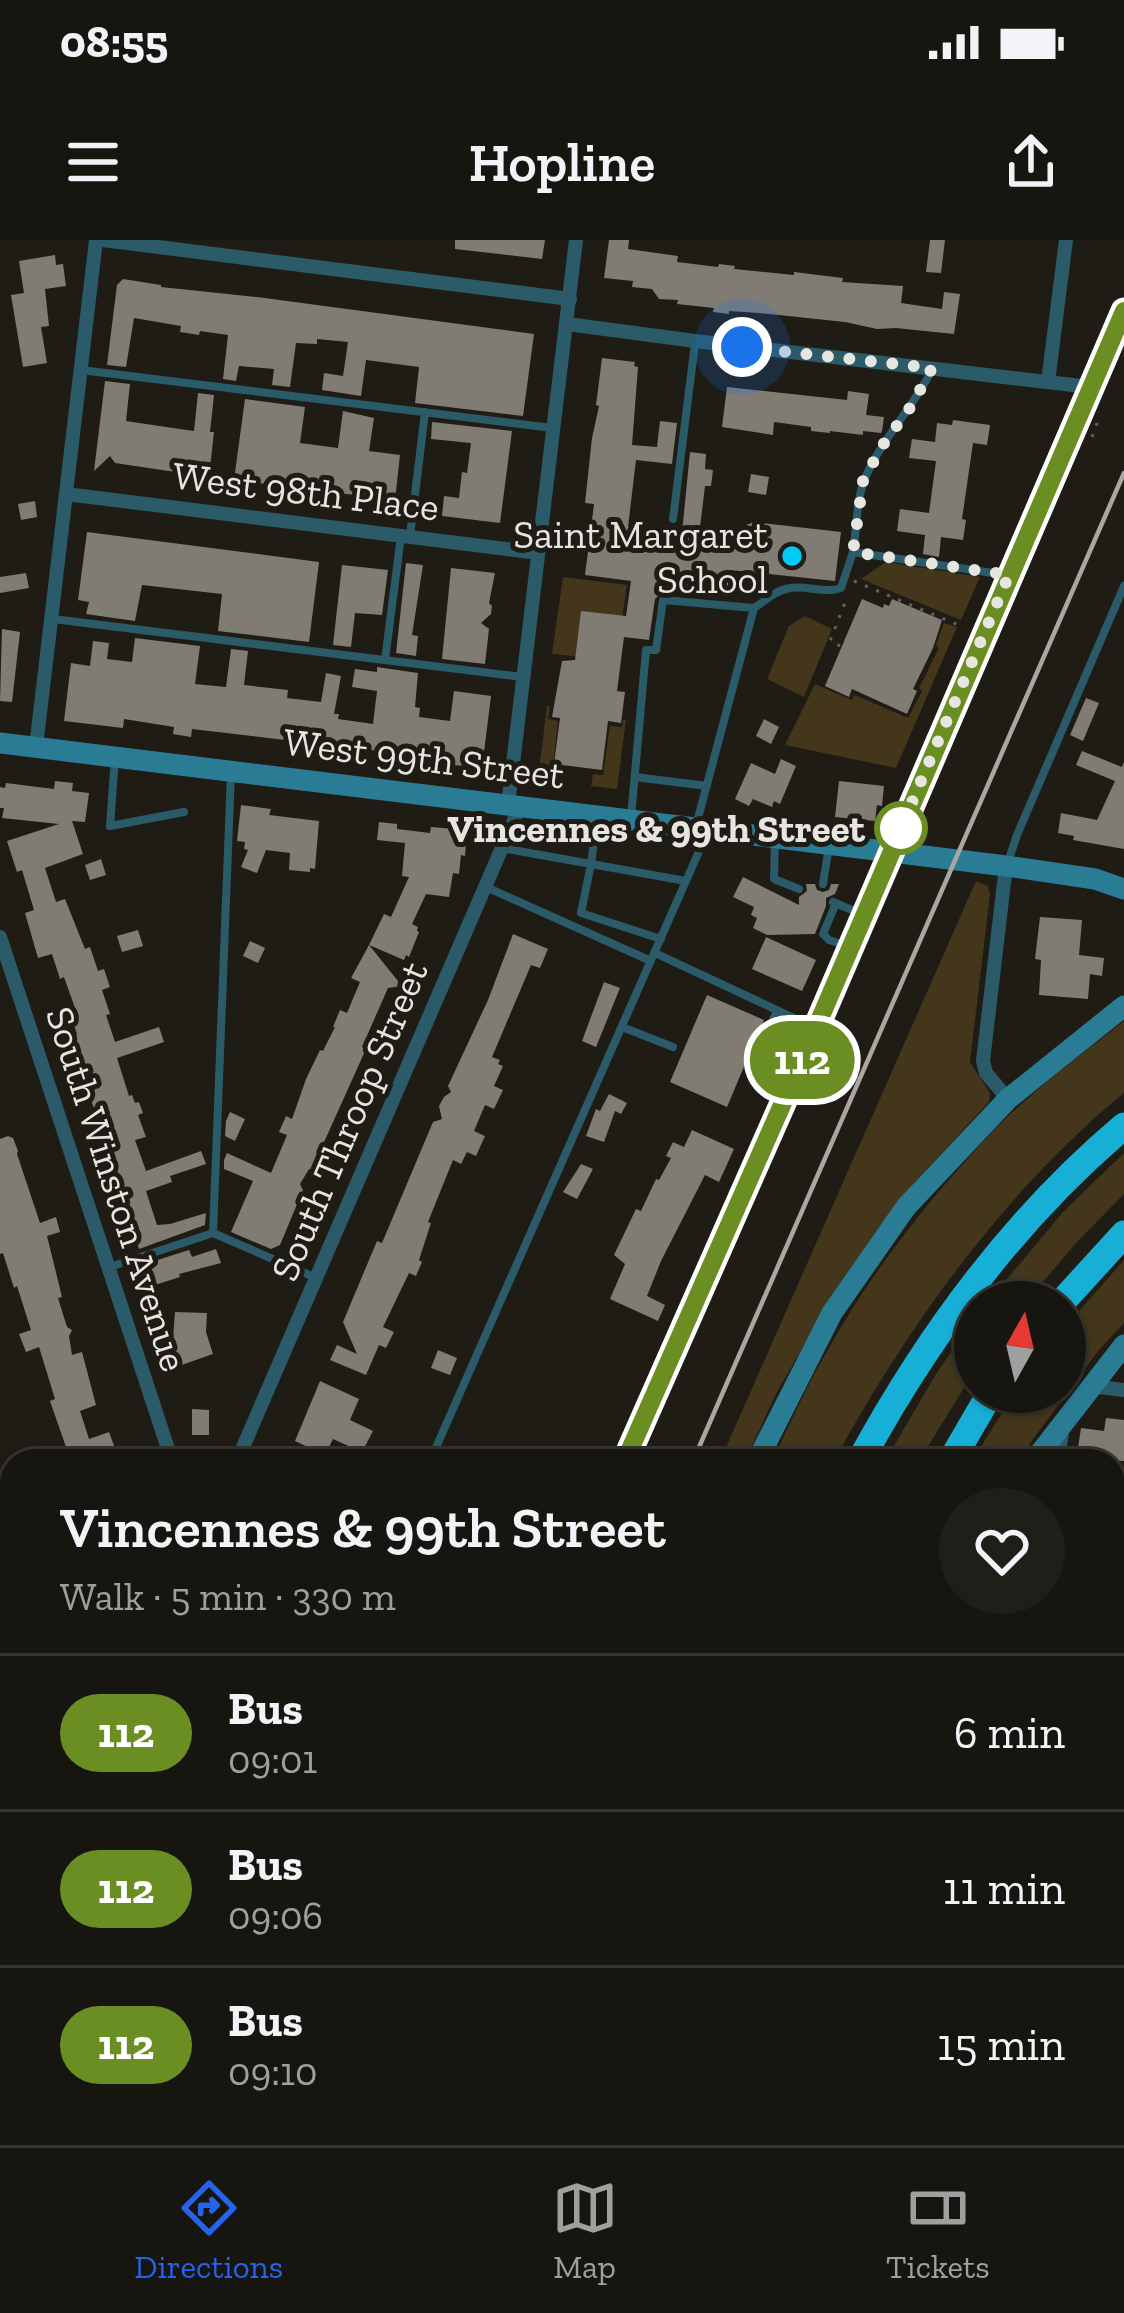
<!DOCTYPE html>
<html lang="en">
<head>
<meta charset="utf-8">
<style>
	:root { --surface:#171510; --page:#201e19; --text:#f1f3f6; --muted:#9e9f9f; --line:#363430; --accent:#2563eb }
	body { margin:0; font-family:"Zilla Slab",serif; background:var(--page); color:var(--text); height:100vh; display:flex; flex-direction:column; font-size:45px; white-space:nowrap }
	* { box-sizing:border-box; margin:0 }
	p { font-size:39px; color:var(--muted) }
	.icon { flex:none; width:66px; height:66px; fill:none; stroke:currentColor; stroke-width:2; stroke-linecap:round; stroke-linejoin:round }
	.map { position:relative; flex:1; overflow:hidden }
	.sheet { position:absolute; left:0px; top:1209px; width:1125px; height:696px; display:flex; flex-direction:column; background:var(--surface); border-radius:36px 36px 0 0; box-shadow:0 3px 9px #0004,0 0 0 3px var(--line) }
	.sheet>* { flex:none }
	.badge { padding:0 24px; border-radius:39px; font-size:42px; line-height:78px }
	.needle { width:78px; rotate:8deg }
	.tools { position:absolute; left:954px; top:1041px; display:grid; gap:24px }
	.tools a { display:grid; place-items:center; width:132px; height:132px; border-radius:50%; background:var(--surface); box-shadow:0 3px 9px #0004,0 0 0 3px var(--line); font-size:60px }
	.you { position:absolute; width:60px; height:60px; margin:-30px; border:9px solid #fff; border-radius:50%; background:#1a73e8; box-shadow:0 0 0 18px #1a73e833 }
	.map>.badge { position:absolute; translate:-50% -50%; box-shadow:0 0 0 6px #fff }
	.round { display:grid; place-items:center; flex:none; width:126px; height:126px; border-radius:63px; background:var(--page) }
	.summary { display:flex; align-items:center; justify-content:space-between; height:204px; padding:0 60px }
	h1 { font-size:57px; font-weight:600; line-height:90px }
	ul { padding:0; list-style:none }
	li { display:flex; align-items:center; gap:36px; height:156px; padding:0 60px; border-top:3px solid var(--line) }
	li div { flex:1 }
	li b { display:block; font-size:45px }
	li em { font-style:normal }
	li .badge { min-width:132px; font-weight:700; text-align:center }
	.status { display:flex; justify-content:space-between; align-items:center; height:84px; padding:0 60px; background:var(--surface); direction:ltr }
	.status svg { height:33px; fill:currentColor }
	header { display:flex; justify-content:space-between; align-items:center; height:156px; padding:0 60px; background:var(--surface); font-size:54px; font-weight:600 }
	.tabs { display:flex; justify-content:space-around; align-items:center; height:168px; border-top:3px solid var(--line); background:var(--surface); font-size:33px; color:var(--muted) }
	.tabs a { display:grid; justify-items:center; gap:6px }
	.tabs .active { color:var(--accent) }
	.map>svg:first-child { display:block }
</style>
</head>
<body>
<div class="status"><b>08:55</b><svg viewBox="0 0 49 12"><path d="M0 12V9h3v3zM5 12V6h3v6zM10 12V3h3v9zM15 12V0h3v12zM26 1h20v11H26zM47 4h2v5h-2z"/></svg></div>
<header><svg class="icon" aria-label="menu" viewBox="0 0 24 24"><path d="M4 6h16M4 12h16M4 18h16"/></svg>Hopline<svg class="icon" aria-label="share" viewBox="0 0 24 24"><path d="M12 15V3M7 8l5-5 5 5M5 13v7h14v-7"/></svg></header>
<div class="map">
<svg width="1124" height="1905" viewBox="0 0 1124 1905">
	<rect width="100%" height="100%" fill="#1f1c15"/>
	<path fill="#43361b" d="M886 322 980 337 961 380 861 339Z
		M563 337 627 345 616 420 552 414Z
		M805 376 832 389 804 457 767 439 789 386Z
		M944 383 957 387 896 528 785 505 815 444 852 460 855 455 908 478 922 451 919 448 939 408 936 405Z
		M547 466H550L548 479 558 481 553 527 562 529 560 541 538 539Z
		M623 480H626L617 549 591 546 593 534 603 535 610 486 622 487Z
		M976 641 988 646 990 654 970 822 990 853 989 862 914 943 877 990 832 1056 776 1154 745 1221H720Z
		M1124 781V853C1005 950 907 1087 834 1221H772C791 1182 808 1143 830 1106 875 1026 934 953 997 887 1036 848 1081 815 1124 781Z
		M1124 913V954L1076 1003 1026 1062H988L1063 972Z
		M1124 1020V1083L1098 1111 1017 1221H972L1015 1152H1065V1087Z
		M975 1078V1130L919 1221H885L936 1134Z
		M626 1893H674L672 1905H625Z"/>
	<path fill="#807c73" d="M455 0H545L542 19 455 9Z
		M609 0H629L628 9 678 16 677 22 718 27 719 24 735 26 734 29 794 35V32L843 38 842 42 903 46 901 63 942 69 944 52 960 54 954 94 896 88 877 89 845 82 759 73 729 71V74L713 72 714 68 677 64 678 60 659 59 652 49 632 47 633 41 604 38Z
		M930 0H945L941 33 926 32Z
		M55 15 56 25 63 24 66 46 45 49 49 86 41 87 47 123 23 127 11 55 24 53 19 21Z
		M123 39 161 45V47L257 57 534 94 523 176 415 163 419 127 366 120 361 156 322 150 324 133 343 136 348 102 317 99V104L296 103 290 147 272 145 274 129 239 126 236 141 223 139 228 95 200 91 199 95 180 92 181 86 134 78 126 127 107 125 117 45Z
		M602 118 635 122 634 126 638 127 632 205 657 207 660 181 677 183 672 224 636 220 628 287 682 293 690 212 706 214 705 229 713 230 711 246H705L699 296 745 301 746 285 754 282 841 292 835 341 730 330 727 353 662 345V352L655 359 649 400 624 397 617 451 625 452 621 483 608 481 602 530 554 524 560 478 552 477 562 421 575 420 581 371 626 376 631 341 585 335 594 264 585 263 592 198 599 166 596 165Z
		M105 141 130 144 126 181 166 187 194 191 198 153 214 155 210 192H214L209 237 115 223 110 216 94 231Z
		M727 147 847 160 848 151 869 154 866 175 884 177 882 191 881 193 863 191V195L830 191V193L811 191V187L774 182 773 195 722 187Z
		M245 159 305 167 300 203 338 208 343 171 374 178 369 211 400 215 395 260 234 240Z
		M953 180 990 185 987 205 973 203 962 279 966 280 963 300 941 297 939 317 923 314 925 295 897 291 900 269 929 273 936 221 909 218 912 199 935 202 937 183 952 185Z
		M432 182 512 191 500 283 442 276 444 256 459 258 462 232 467 233 471 203 431 199Z
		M751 234 769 237 766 255 748 252Z
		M35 261 37 277 21 280 18 264Z
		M87 292 319 322 309 402 218 391 222 354 142 345 135 381 86 374 89 362 78 360Z
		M406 323 423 325 412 395 418 396 416 416 396 413Z
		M342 325 388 330 382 375 355 373 351 407 333 405Z
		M451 328 495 333 489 363 492 366 491 374 481 383 489 389 485 424 442 419Z
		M26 333 29 348 0 353V337Z
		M862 359 883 368 884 364 889 366 892 359 942 380 933 408 913 449 917 451 907 474 852 449 849 457 825 446Z
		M2 389 20 392 12 462 0 461Z
		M135 398 200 406 195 444 226 447 231 409 248 411 244 445 288 450 287 458 321 462 326 433 341 436 334 474H339L338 479 373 484 377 451 352 447 355 429 377 432V427L418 433 415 467 420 468 419 477 450 481 454 451 491 456 482 528 445 524V520L390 512 360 509 359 517 314 512 315 505 293 501 192 489 191 497 173 494 174 487 124 479 123 488 64 481 71 423 90 426 93 401 109 403 107 419 132 422Z
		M1086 458 1099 463 1083 501 1070 495Z
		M764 479 779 487 771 504 756 496Z
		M1082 511 1122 527 1124 522V609L1073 600 1074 596 1058 593 1061 573 1097 580 1115 541 1076 525Z
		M781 519 796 526 780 564 774 561 772 567 753 559 749 566 735 559 751 523 775 534Z
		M55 541 73 543 72 551 89 553 85 582 72 581 83 614 45 628 56 662 65 659 85 709 90 707 98 731 104 729 110 747 102 750 110 774 106 775 115 802 159 787 164 802 117 818 129 856 132 855 135 863 139 862 143 873 138 875 146 897 135 900 146 931 201 911 206 924 170 936 172 942 146 951 157 985 170 984 206 973 205 985 139 1009 118 935 87 849 83 850 78 834 70 800 73 799 72 795 77 794 69 770 75 768 64 737 60 739 52 714 38 718 25 673 34 670 22 630 17 632 7 601 59 584 2 578 4 568H0V547L5 548 6 543 54 549Z
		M839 541 884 546 882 566 877 565 875 581 835 577Z
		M241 565 271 569 269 575 319 581 315 629 310 628V632L289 630 290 613 266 610 257 633 241 627 248 610 244 609 245 602 237 601Z
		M379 582 397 584V589L430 593 431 587 467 590 465 616 461 615 459 634 453 633 449 657 426 654 412 684 418 687 417 691 419 692 409 717 406 715 404 720 369 705 384 674 391 677 409 637 402 636 405 603 377 600Z
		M101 619 106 635 90 640 85 625Z
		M743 637 799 665V657L807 651 806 644H815L817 650 823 652 829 650 831 644H839L835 654 826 658V666L815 694 767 695 753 688 757 678 751 675 754 667 733 657Z
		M1040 677 1082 680 1079 715 1104 718 1102 736 1090 734 1088 759 1039 755 1041 720 1035 719Z
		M138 690 143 706 122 712 117 696Z
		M513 694 548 709 540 728 531 725 492 817 500 820 498 824 503 826 494 846 503 850 494 869 485 865 474 891 485 896 476 916 467 912 461 924 453 920 428 982 431 983 419 1020 422 1022 416 1036 409 1033 383 1087 394 1092 386 1108 379 1105 366 1135 330 1120 337 1105 357 1114 343 1082 377 1001 382 1003 433 882 442 879 439 866 444 857 451 852 448 846 488 760Z
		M766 697 816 720 802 751 752 729Z
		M250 701 265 708 258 723 243 716Z
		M369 705 402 746 388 748 362 807 366 809 320 911 329 915 322 934 309 929 300 944 303 950 280 1005 271 1009 231 992 253 941 224 929V920L227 913 271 933 287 895 279 892 286 876 292 879 306 839 320 810 323 811 335 787H333L340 770 347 773 360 742 351 738Z
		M604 742 620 748 596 807 582 801Z
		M707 755 764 780 758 795 762 802 768 803 774 798 778 800 770 820 760 808 751 810 727 867 670 842Z
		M609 854 627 863 621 874 615 871 604 902 586 896 596 869 600 871Z
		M230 872 245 879 235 901 225 896 226 881Z
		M692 890 734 909 719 942 705 935 661 1021 647 1056 665 1065 658 1081 610 1059 625 1024 614 1015 636 969 641 971 656 939 659 940 671 918 666 916 673 902 684 907Z
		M8 896 13 898 18 911 17 914 40 983 56 977 60 992 47 996 62 1057 58 1058 67 1087 72 1090 69 1096 72 1115 82 1112 96 1165 80 1171 89 1199 109 1192 117 1214 96 1221H59L56 1211 66 1207 50 1161 55 1159 39 1107 26 1112 19 1094 31 1090 17 1046 14 1048 3 1013 0 1014V899Z
		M581 924 593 929 577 959 563 952Z
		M216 1009 221 1023 179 1034 180 1037 155 1045 145 1024 189 1010 192 1017Z
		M175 1072 207 1073 206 1092 213 1114 173 1128 168 1112 172 1111Z
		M438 1110 457 1118 450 1135 431 1128Z
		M320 1141 359 1159 350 1180 373 1191 362 1212 333 1199 325 1215 295 1201Z
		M192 1169 209 1170V1195H192Z
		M1106 1178 1124 1180V1221H1076L1081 1188 1104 1191Z"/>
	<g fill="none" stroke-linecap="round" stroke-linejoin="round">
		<path stroke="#65635c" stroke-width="3" stroke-dasharray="3 9" stroke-linecap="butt" d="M1092 197 1099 178
			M854 341 963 387
			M840 406 830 401 846 360"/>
		<path stroke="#2b5a69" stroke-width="8" d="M81 130 552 188
			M932 130C913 167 883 198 866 236 856 258 857 288 853 312L1006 335
			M673 279 695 103
			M410 296 425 172
			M754 368C765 361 776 350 790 348 807 345 824 354 841 348L853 312
			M53 379 522 437
			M385 420 401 296
			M115 518 110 586 184 572
			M635 537 707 546
			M631 578 646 410H656L663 360 754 368 697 582
			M775 599 774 639 799 649
			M502 608 591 624 597 577
			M1007 625 1017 595 1124 346
			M823 644 829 606
			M486 647 651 721
			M833 662 864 675
			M836 663 823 694 829 700 850 707
			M661 699 581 673 591 624 686 641
			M655 713 811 786
			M622 787 673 807
			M766 795 777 771
			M757 815 762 836 784 857
			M213 993 231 533
			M110 1027 213 993 314 1037
			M430 1221 708 591
			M1061 1221 1065 1193
			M0 1334 12 1403
			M98 1893 100 1905
			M982 1905 983 1893"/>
		<path stroke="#2b5a69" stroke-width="14" d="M103 0 570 59
			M567 84 695 101 1090 147
			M1048 142 1066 0
			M66 254 538 313
			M36 507 96 0
			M508 565 576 0
			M1006 626 983 821 986 833 1008 859
			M0 697 172 1221
			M1090 1146 1124 1150
			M237 1221 520 566
			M0 1245 12 1247
			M1113 1647 1124 1649
			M1113 1829 1124 1739
			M263 1893 264 1905
			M1104 1905 1105 1893"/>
		<path stroke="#2a7c95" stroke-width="21" d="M0 503 1006 626 1095 639 1124 649
			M625 1221 821 777 1124 71
			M757 1221 832 1073 906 967 1008 859 1124 766
			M1034 1221 1124 1105
			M326 1905 332 1893
			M617 1905 618 1893
			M854 1905 856 1893"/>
		<path stroke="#17afd6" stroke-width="27" d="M1062 1062 1124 994
			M860 1221C928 1096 1015 978 1124 886
			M951 1221 991 1152
			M697 1905 699 1893
			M777 1905 778 1893"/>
		<path stroke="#a9a7a1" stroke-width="4.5" d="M693 1221 1124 233
			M395 1905 400 1893"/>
	</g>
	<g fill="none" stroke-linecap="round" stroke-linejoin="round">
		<g stroke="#fff" stroke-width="27">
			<path id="line" d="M625 1221 816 788 1124 71"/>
		</g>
		<use href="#line" stroke="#6b8e23" stroke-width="18"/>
		<path stroke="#e7e5e0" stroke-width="12" stroke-dasharray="0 21.6" d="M742 107 932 128 912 165 882 206 863 241 853 312 1009 335 901 588"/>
	</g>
	<circle fill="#00cbf8" stroke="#1f1c15" stroke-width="4.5" cx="792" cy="316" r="12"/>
	<circle fill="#fff" stroke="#6b8e23" stroke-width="6" cx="901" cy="588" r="24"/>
	<g text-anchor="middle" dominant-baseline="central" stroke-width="10" stroke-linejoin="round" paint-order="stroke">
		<g font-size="39" fill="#e7e5e0" stroke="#1f1c15">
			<text transform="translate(306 251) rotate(7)">West 98th Place</text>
			<text transform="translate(424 518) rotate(7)">West 99th Street</text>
			<text transform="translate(349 881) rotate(-67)">South Throop Street</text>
			<text transform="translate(117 949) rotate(72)">South Winston Avenue</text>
		</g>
		<g font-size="39" fill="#e7e5e0" stroke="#1f1c15" text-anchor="end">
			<text x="768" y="294">Saint Margaret<tspan x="768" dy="45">School</tspan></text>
		</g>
		<g font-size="39" font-weight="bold" fill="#e7e5e0" stroke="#1f1c15" text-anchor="end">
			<text x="865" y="588">Vincennes &amp; 99th Street</text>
		</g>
	</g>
</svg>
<div class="tools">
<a><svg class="needle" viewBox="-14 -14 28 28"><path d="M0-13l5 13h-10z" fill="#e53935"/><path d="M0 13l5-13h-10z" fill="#9e9f9f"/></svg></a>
</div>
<div class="you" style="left:742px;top:107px"></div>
<b class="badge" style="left:802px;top:820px;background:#6b8e23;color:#fff">112</b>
<section class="sheet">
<div class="summary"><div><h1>Vincennes &amp; 99th Street</h1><p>Walk · 5 min · 330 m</p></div><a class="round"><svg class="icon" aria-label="heart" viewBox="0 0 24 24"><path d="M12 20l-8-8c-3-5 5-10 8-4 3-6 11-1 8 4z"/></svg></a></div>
<ul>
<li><span class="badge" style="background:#6b8e23;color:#fff">112</span><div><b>Bus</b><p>09:01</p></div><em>6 min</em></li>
<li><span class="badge" style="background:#6b8e23;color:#fff">112</span><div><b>Bus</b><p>09:06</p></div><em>11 min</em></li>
<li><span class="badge" style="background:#6b8e23;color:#fff">112</span><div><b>Bus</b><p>09:10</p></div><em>15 min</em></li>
</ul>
</section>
</div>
<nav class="tabs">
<a class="active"><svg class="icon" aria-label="directions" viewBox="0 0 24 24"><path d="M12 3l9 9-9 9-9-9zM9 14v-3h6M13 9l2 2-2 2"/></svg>Directions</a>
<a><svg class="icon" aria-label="map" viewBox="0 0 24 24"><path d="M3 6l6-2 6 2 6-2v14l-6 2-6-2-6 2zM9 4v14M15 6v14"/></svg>Map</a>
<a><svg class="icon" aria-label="tickets" viewBox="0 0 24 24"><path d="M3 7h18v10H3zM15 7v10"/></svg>Tickets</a>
</nav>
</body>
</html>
